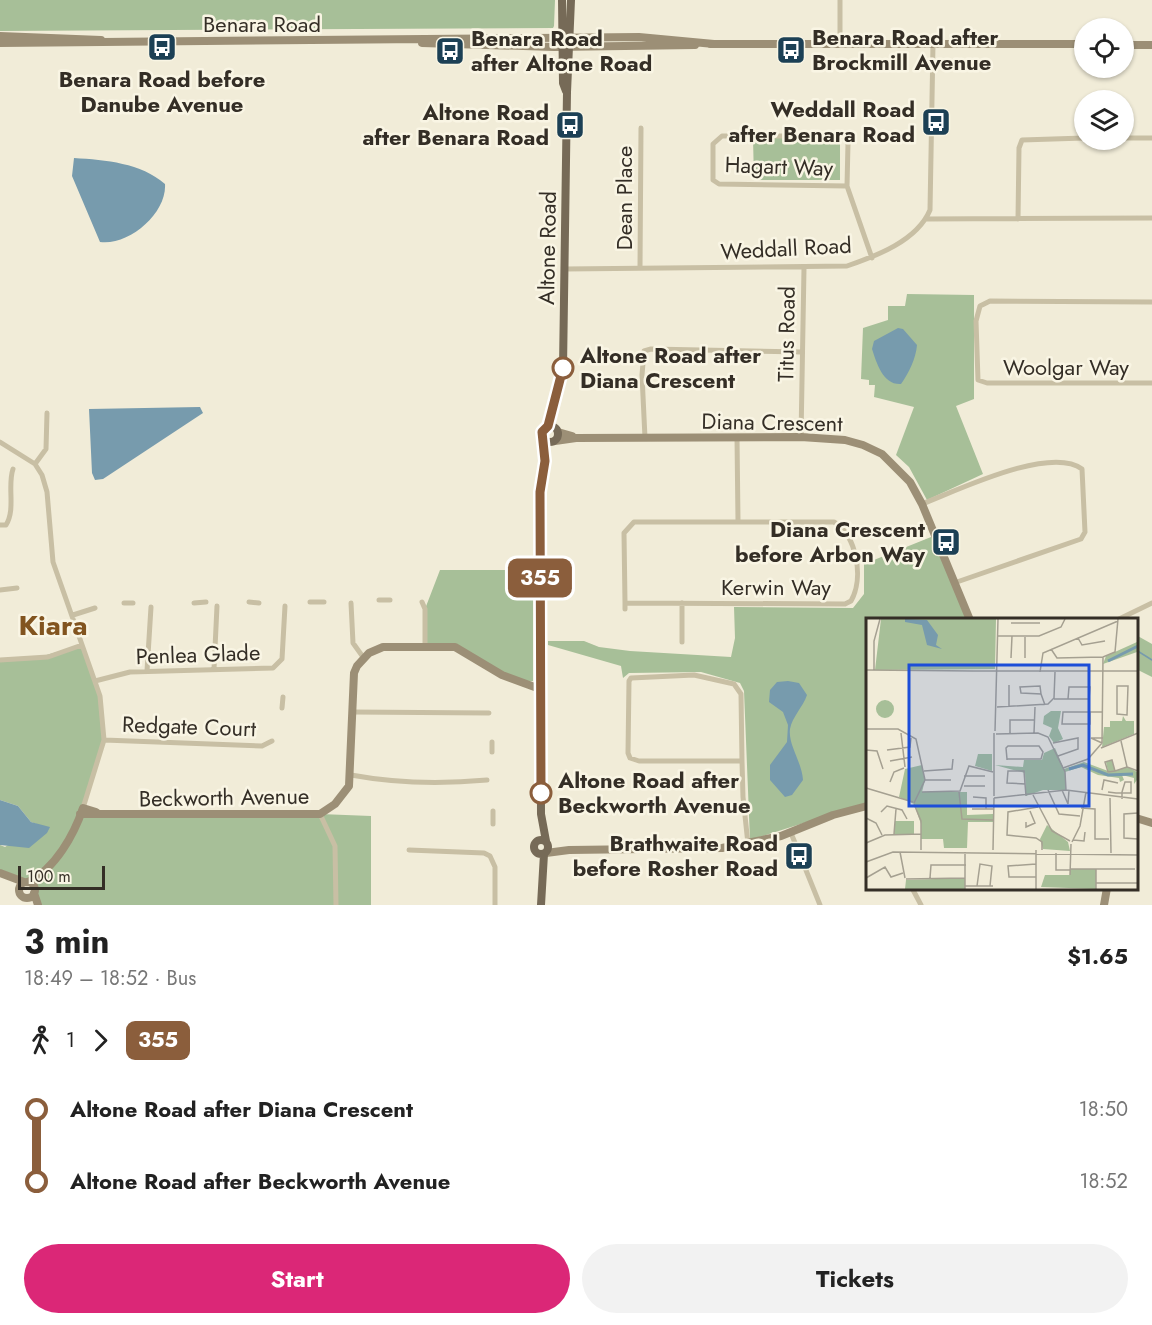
<!DOCTYPE html>
<html lang="en">
<head>
<meta charset="utf-8">
<style>
	:root { --surface:#fff; --page:#f2f2f2; --text:#222; --muted:#767676; --accent:#db2777 }
	body { margin:0; font-family:Jost,sans-serif; background:var(--page); color:var(--text); height:100vh; display:flex; flex-direction:column; font-size:22px; white-space:nowrap }
	* { box-sizing:border-box; margin:0 }
	p { font-size:20px; color:var(--muted) }
	.icon { flex:none; width:33px; height:33px; fill:none; stroke:currentColor; stroke-width:2; stroke-linecap:round; stroke-linejoin:round }
	.map { position:relative; height:905px; overflow:hidden }
	.drawer { display:flex; flex-direction:column; background:var(--surface); flex:1 }
	.drawer>* { flex:none }
	.badge { padding:0 12px; border-radius:9px; font-size:21px; line-height:39px }
	.controls { position:absolute; left:1074px; top:18px; display:grid; gap:12px }
	.controls a { display:grid; place-items:center; width:60px; height:60px; border-radius:50%; background:var(--surface); box-shadow:0 2px 4px #0004; font-size:30px }
	.scale { position:absolute; left:18px; bottom:15px; width:87px; box-sizing:border-box; padding-left:6px; border:3px solid #342e26; border-top:0; font-size:16px; line-height:21px; white-space:nowrap; color:#342e26; -webkit-text-stroke:4px #f9f5e4; paint-order:stroke }
	.map>.badge { position:absolute; translate:-50% -50%; box-shadow:0 0 0 3px #fff }
	.legs { display:flex; align-items:center; gap:9px; height:66px; padding:0 24px; font-size:20px }
	.legs p { margin-inline-start:auto }
	.head { display:flex; align-items:center; justify-content:space-between; height:102px; padding:0 24px }
	h1 { font-size:33px; font-weight:700; line-height:45px }
	.action { display:flex; gap:12px; margin-top:auto; padding:12px 24px }
	.action a { flex:1; height:69px; border-radius:36px; background:var(--accent); color:#fff; font-size:24px; font-weight:700; line-height:69px; text-align:center }
	.action a+a { background:var(--page); color:var(--text) }
	ul { padding:0 24px; list-style:none }
	li { display:flex; align-items:center; gap:21px; height:72px; font-size:22px }
	li i { display:grid; place-items:center; width:9px; height:100%; margin:0 8px; background:currentColor }
	li i::after { content:''; width:15px; height:15px; margin:-8px; border:4px solid; border-radius:50%; background:var(--surface) }
	li p { margin-inline-start:auto }
	li:first-child i { background:linear-gradient(#0000 50%,currentColor 0) }
	li:last-child i { background:linear-gradient(currentColor 50%,#0000 0) }
	.map>svg:first-child { display:block }
</style>
</head>
<body>
<div class="map">
<svg width="1152" height="905" viewBox="0 0 1152 905">
	<rect width="100%" height="100%" fill="#f1ecd8"/>
	<path fill="#a7bf98" d="M0 0H555L554 26 553 28 0 31Z
		M753 138H840V180H754Z
		M907 294 974 295V399L956 406 983 474 927 500 909 467 896 455 914 407 874 397 875 385H869V380L861 379 863 328 888 320V306H905Z
		M936 535 971 620H867V803L750 840 744 691 740 683 701 672 629 673 623 678 621 666 548 645V641H584L599 647 630 651 731 657 735 638 734 607 853 608 864 594V564Z
		M440 570H533V681C505 686 487 660 464 650 453 646 437 647 425 647V609Z
		M1136 635 1152 644V677L1136 669Z
		M82 645 100 696 104 740 81 814H320L371 816V905H38L34 887 37 878 24 883 0 873V845L5 847 39 825 31 822 18 806 0 800V660L32 659Z"/>
	<path fill="#779bad" d="M74 158C106 160 141 163 165 184 167 213 129 246 100 242L72 176Z
		M898 328 903 329 917 345C916 358 909 373 901 384 883 385 877 364 872 349L874 341Z
		M200 407 203 413 103 479 95 480 92 473 89 409Z
		M788 681 799 683 807 695C803 707 792 717 790 729 788 745 802 762 803 780L792 795 785 797 770 780V765L787 742 788 725 783 712 769 702 770 690 777 682Z
		M0 800 18 806 31 822 50 827 47 833 29 848 0 845Z"/>
	<g fill="none" stroke-linecap="round" stroke-linejoin="round">
		<path stroke="#779bad" stroke-width="1.5" d="M1136 650 1152 660"/>
		<path stroke="#c8bfa4" stroke-width="5" d="M840 44V0
			M1124 138H1152
			M847 186 848 143 845 138 841 136H722L713 144V180L719 184 847 186 872 258
			M927 219 1152 218
			M1018 219 1019 148 1022 140 1084 138
			M640 268 641 128
			M565 269 847 266C876 256 917 241 930 210L933 44
			M1152 302 990 301 980 306 976 321 978 380 987 383H1152
			M737 437 738 521
			M801 437 804 268
			M645 438 642 375 644 351 651 349 801 352
			M0 442 35 464 42 475 47 492 53 562 100 696 104 740 83 808
			M35 464 46 449 47 413
			M922 504C956 491 1050 445 1082 469L1085 532 1081 539 954 583
			M0 525H6C16 509 7 486 13 469
			M0 590 17 588
			M379 600H390
			M249 602 259 603
			M310 602H324
			M422 602 425 609V647
			M124 603H133
			M194 603 206 602
			M351 603 353 643 363 657
			M625 603 845 604 851 601C864 578 857 536 834 522H634L624 533 625 603V609
			M73 615 95 608
			M1117 620 1152 603
			M682 642V603
			M0 660 48 657 82 645
			M214 669 217 606
			M147 671 151 607
			M95 681 130 672 273 668 282 659 285 606
			M282 708 283 697
			M352 712 489 713
			M104 740 262 746 272 741
			M492 742V752
			M742 761 741 694 734 684 694 675 631 678 629 681 628 753 630 758 639 761H742L743 797 748 844
			M351 775C394 783 442 784 487 780
			M320 814 335 846 336 905
			M493 824V811
			M791 833 820 905
			M409 850 484 853 490 856 495 867V905
			M912 888 921 905
			M1012 888H1022"/>
		<path stroke="#9c8f76" stroke-width="8" d="M0 36 101 40
			M0 43 639 37 714 44
			M422 43 554 47 695 45
			M710 44H1084
			M1124 45H1152
			M558 432 572 436
			M555 441 576 438 801 437 845 440 863 445 882 454 910 482 922 504 970 620
			M80 814H320L335 804 349 786 354 673 357 666 369 653 383 647H455L502 675 540 689
			M1136 818 1152 823
			M546 853 569 850 722 848 781 836 833 815 867 806
			M0 873 24 882
			M28 882C55 869 74 835 83 808L96 812
			M19 890a8 8 0 1 1 16 0a8 8 0 1 1-16 0Z
			M34 893 38 905
			M1104 905 1107 888"/>
		<path stroke="#766a57" stroke-width="8" d="M562 0 563 83 566 91
			M542 434a8 8 0 1 1 16 0a8 8 0 1 1-16 0Z
			M548 427 563 368 567 92 571 0
			M544 440 545 461 540 491 541 814 546 841
			M534 847a7 7 0 1 1 14 0a7 7 0 1 1-14 0Z
			M541 905 544 854"/>
	</g>
	<g fill="none" stroke-linecap="round" stroke-linejoin="round">
		<g stroke="#fff" stroke-width="14">
			<path id="line-1" d="M541 793 540 492 545 461 542 432 548 426 563 368"/>
		</g>
		<use href="#line-1" stroke="#8b5e3c" stroke-width="9"/>
	</g>
	<defs>
		<g id="bus-square" transform="scale(1.5)"><rect x="-9" y="-9" width="18" height="18" rx="4" fill="#1c4055" stroke="#f9f5e4"/><path d="M-5-6H5V4H4V6H2V4H-2V6H-4V4H-5ZM-3.5-4V0h7V-4ZM-3.5 1.2v1.5H-2V1.2ZM2 1.2v1.5H3.5V1.2Z" fill="#fff"/></g>
	</defs>
	<g fill-rule="evenodd">
		<use href="#bus-square" x="162" y="47"/>
		<use href="#bus-square" x="791" y="50"/>
		<use href="#bus-square" x="450" y="51"/>
		<use href="#bus-square" x="936" y="122"/>
		<use href="#bus-square" x="570" y="125"/>
		<use href="#bus-square" x="946" y="542"/>
		<use href="#bus-square" x="799" y="856"/>
	</g>
	<g fill="#fff" stroke="#8b5e3c" stroke-width="3">
		<circle cx="563" cy="368" r="10"/>
		<circle cx="541" cy="793" r="10"/>
	</g>
	<g text-anchor="middle" dominant-baseline="central" stroke-width="5" stroke-linejoin="round" paint-order="stroke">
		<g font-size="22" fill="#342e26" stroke="#f9f5e4">
			<text x="262" y="24">Benara Road</text>
			<text transform="translate(779 166) rotate(2)">Hagart Way</text>
			<text transform="translate(624 198) rotate(-90)">Dean Place</text>
			<text transform="translate(547 248) rotate(-89)">Altone Road</text>
			<text transform="translate(786 248) rotate(-3)">Weddall Road</text>
			<text transform="translate(786 334) rotate(-89)">Titus Road</text>
			<text x="1066" y="367">Woolgar Way</text>
			<text transform="translate(772 422) rotate(1)">Diana Crescent</text>
			<text x="776" y="587">Kerwin Way</text>
			<text transform="translate(198 654) rotate(-2)">Penlea Glade</text>
			<text transform="translate(189 726) rotate(2)">Redgate Court</text>
			<text transform="translate(224 797) rotate(-1)">Beckworth Avenue</text>
		</g>
		<g font-size="22" font-weight="bold" fill="#342e26" stroke="#f9f5e4" text-anchor="end">
			<text x="812" y="37" text-anchor="start">Benara Road after<tspan x="812" dy="25">Brockmill Avenue</tspan></text>
			<text x="471" y="38" text-anchor="start">Benara Road<tspan x="471" dy="25">after Altone Road</tspan></text>
			<text x="162" y="79" text-anchor="middle">Benara Road before<tspan x="162" dy="25">Danube Avenue</tspan></text>
			<text x="915" y="109">Weddall Road<tspan x="915" dy="25">after Benara Road</tspan></text>
			<text x="549" y="112">Altone Road<tspan x="549" dy="25">after Benara Road</tspan></text>
			<text x="925" y="529">Diana Crescent<tspan x="925" dy="25">before Arbon Way</tspan></text>
			<text x="778" y="843">Brathwaite Road<tspan x="778" dy="25">before Rosher Road</tspan></text>
		</g>
		<g font-size="22" font-weight="bold" fill="#342e26" stroke="#f9f5e4" text-anchor="start">
			<text x="580" y="355">Altone Road after<tspan x="580" dy="25">Diana Crescent</tspan></text>
			<text x="558" y="780">Altone Road after<tspan x="558" dy="25">Beckworth Avenue</tspan></text>
		</g>
		<g font-size="28" font-weight="bold" fill="#82541f" stroke="#f9f5e4">
			<text x="53" y="625">Kiara</text>
		</g>
	</g>
	<g transform="translate(866 618)">
		<rect width="272" height="272" fill="#f1ecd8"/>
		<path d="M15 1H130L129 51 9 52ZM271 24V34L237 46 240 38ZM10 91a9 9 0 1 1 18 0a9 9 0 1 1-18 0ZM185 93H195L192 110 197 121 188 125 183 118 186 110 177 106 178 98ZM257 98 260 103H268V116L236 129 238 109H244V103H256ZM189 130 198 151 218 144 242 153 240 144 246 142 249 153 262 149 271 154V162L268 166V160L256 157 258 162 254 164 253 160 232 157 215 149 199 154 200 172H177L160 178 159 155 129 147 157 149 158 142H176L178 135ZM112 136H126V153L109 148ZM56 147 59 162 56 174H101V197L127 196V204H102L101 230H78L77 221H55V206L48 186 33 179 39 151ZM29 203H48V216H28ZM181 207 202 224 204 233 177 231 174 221ZM204 251H230V271L175 269 179 257H204ZM99 260V271H39L40 262Z" fill="#a7bf98"/>
		<path d="M39 1 61 2 72 17 70 27 76 31 61 27 56 7 39 4Z" fill="#779bad"/>
		<path fill="none" stroke="#779bad" stroke-width="3" d="M242 43 272 28M203 151 217 147 242 157 267 156"/>
		<path fill="none" stroke="#a5a091" stroke-width="1.5" d="M145 5H174M131 18H173L195 9 199 1M212 20 216 27 239 23M185 31 191 40 237 39 249 34 252 1M145 40 146 18M159 40V19M0 52 107 53M8 52V23L14 1M105 53H272M174 54 177 35 252 3M251 68H262L261 97 251 96ZM175 76 174 68 154 69 155 75 175 76 179 87M188 81H223L224 69H203L202 81M143 88V67M131 89 182 86 188 80 189 54M224 94V106H196L197 94H237M0 111H32L50 121 59 162 48 185M129 113 132 1M35 115 39 149M128 115V178M144 115V102H168M168 115 169 89M130 116 172 115 182 119 199 154 200 172M255 123 261 149 272 153M187 125 212 120V131L192 138M236 125 225 120H237M235 130 272 115M0 132 11 133 17 151M21 132 44 129 45 120M141 141H175L177 134 173 128H142L140 130 141 141V142M24 143 46 139M197 150 222 141 236 125 237 39M58 153 86 151 87 141M249 153 246 142 239 144 242 154 249 153 261 149M98 158H119M59 162H85M24 164 28 154 38 150M159 166 158 153H142L141 165 159 166 160 178M98 168H119M0 170 47 184M182 172 193 196 214 198M196 172 202 186 203 172M236 172 238 162 252 165M56 174 94 173 103 148 127 154M93 174 96 201 127 202M242 174 250 175H265V164H259L256 174V181M167 177 186 213 204 223M107 179 120 180V191M128 180 200 172 272 181M244 180 245 235M48 186 55 203V232M172 189 142 194 141 217 170 220 176 224V232M215 190 229 191V221H243M106 191H127M15 194 21 188 36 192 41 201M272 195 258 196V220L272 221M0 200 10 205 16 217M160 204V209L169 205 164 193M28 216 30 191M207 222 218 223 219 214M206 224 214 208 220 174M0 225 19 217 55 216M127 232 128 180M34 234 39 260M99 234V271M190 235V252H204M0 244 27 234 272 237M170 246 142 248 143 259H170M204 251H269M230 251V271M204 257 205 226M0 260 19 249 25 259 37 255M64 260 65 247H100M40 261 99 260M230 265H272M99 268H127M111 268 114 246 126 248 124 268M170 271V232"/>
		<path fill="#1d4ed8" fill-opacity="0.15" stroke="#1d4ed8" stroke-width="3" d="M43 47H223V188H43Z"/>
		<rect width="272" height="272" fill="none" stroke="#342e26" stroke-width="3"/>
	</g>
</svg>
<div class="controls">
<a><svg class="icon" aria-label="locate" viewBox="0 0 24 24"><circle cx="12" cy="12" r="6"/><path d="M12 2v4M12 18v4M2 12h4M18 12h4"/></svg></a>
<a><svg class="icon" aria-label="layers" viewBox="0 0 24 24"><path d="M12 4l9 5-9 5-9-5zM3 14l9 5 9-5"/></svg></a>
</div>
<div class="scale">100 m</div>
<b class="badge" style="left:540px;top:578px;background:#8b5e3c;color:#fff">355</b>
</div>
<section class="drawer">
<div class="head"><div><h1>3 min</h1><p>18:49 – 18:52 · Bus</p></div><b>$1.65</b></div>
<div class="legs"><svg class="icon" aria-label="walk" viewBox="0 0 24 24"><circle cx="13" cy="4" r="2"/><path d="M13 8l-2 6 4 7M11 14l-3 7M7 12l3-4h3l4 4"/></svg>1<svg class="icon" aria-label="forward" viewBox="0 0 24 24"><path d="M9 5l7 7-7 7"/></svg><b class="badge" style="background:#8b5e3c;color:#fff">355</b></div>
<ul>
<li><i style="color:#8b5e3c"></i><b>Altone Road after Diana Crescent</b><p>18:50</p></li>
<li><i style="color:#8b5e3c"></i><b>Altone Road after Beckworth Avenue</b><p>18:52</p></li>
</ul>
<div class="action"><a>Start</a><a>Tickets</a></div>
</section>
</body>
</html>
